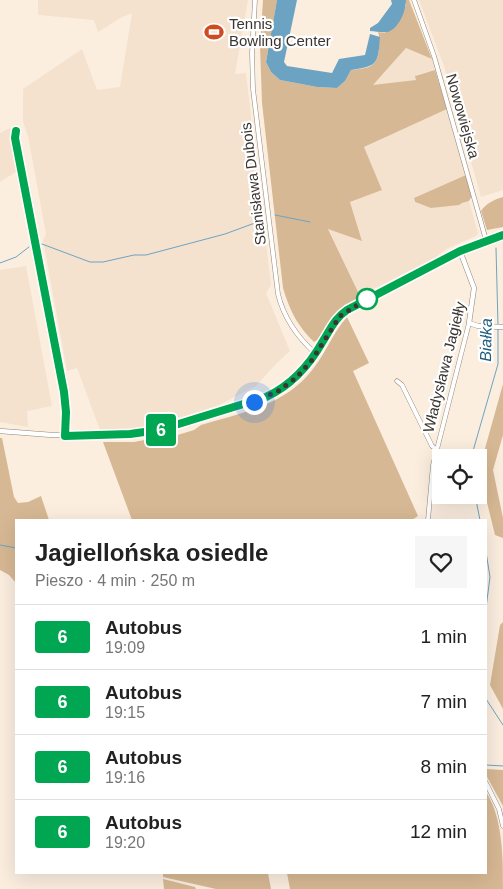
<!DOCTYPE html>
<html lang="pl">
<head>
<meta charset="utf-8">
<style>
	:root { --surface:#fff; --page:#f6f6f6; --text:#222; --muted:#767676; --line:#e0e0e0 }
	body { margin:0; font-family:Helvetica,sans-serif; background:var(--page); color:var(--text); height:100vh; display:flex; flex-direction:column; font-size:19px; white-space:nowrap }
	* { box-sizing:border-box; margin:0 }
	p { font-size:16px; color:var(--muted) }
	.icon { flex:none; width:28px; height:28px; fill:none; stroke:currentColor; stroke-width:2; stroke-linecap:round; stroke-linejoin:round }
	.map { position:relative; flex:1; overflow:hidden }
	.sheet { position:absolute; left:15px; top:519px; width:472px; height:355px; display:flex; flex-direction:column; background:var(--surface); border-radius:0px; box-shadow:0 5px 20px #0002 }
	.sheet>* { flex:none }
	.badge { padding:0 10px; border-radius:4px; font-size:18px; line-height:32px }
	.tools { position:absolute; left:432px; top:449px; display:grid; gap:10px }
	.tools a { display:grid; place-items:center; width:55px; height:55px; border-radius:0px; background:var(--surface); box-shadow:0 5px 20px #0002; font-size:25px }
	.you { position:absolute; width:25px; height:25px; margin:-12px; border:4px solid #fff; border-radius:50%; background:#1a73e8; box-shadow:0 0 0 8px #1a73e833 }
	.map>.badge { position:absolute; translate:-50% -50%; box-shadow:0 0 0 2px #fff }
	.round { display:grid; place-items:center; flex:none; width:52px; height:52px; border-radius:0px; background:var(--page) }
	.overview { display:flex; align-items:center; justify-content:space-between; height:85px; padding:0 20px }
	h1 { font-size:24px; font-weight:600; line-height:38px }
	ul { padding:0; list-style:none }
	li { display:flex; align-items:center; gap:15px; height:65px; padding:0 20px; border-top:1px solid var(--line) }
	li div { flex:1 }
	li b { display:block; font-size:19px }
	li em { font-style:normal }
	li .badge { min-width:55px; font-weight:700; text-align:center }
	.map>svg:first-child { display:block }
</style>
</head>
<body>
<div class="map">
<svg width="503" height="889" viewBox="0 0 503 889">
	<rect width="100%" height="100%" fill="#fbeedf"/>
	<path fill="#f4e2ce" d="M38 0H248L235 74 246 73 271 285 266 293 290 351 276 364 256 386 217 406 161 424 129 431 100 430 77 368 67 371 43 240 46 234 28 136 23 122V89L82 49 97 90 120 87 132 13 122 17 98 32 94 20 38 15Z
		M419 0H503V190L481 197 444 66Z
		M406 48 432 59 435 70 416 75 417 80 372 86Z
		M447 109 466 175 414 198V202L431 208 469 201 478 233 476 236 446 249 436 257 360 296 328 228 362 240 350 202 382 190 364 147Z
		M10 128 19 170 0 182V133Z
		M26 266 52 406 27 411 28 427 0 422V270Z"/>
	<path fill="#d7b894" d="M263 0H277L266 62 271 72 280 80 317 87 337 88 345 81 351 70C368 68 378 68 379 48 379 42 380 37 378 32L385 33 406 6V0H409L432 59 406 48 373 85 416 80 415 76 435 70 447 109 364 147 382 190 350 202 362 241 328 229 360 296 335 316 319 339 314 342C297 325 290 311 283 288L262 103 260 46Z
		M466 175 472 196 469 201 462 203 459 205 431 208 415 202 414 198Z
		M503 197V227L487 230 481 211C485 204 495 199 503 197Z
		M347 317 369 363 353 371 418 516 412 520H132L103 442H134L166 436 171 437 194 430 201 425C238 414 281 406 308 375 324 358 331 335 347 317Z
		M503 384V435L493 470 503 518V538L495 535 479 470Z
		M0 438H2L14 497 18 503 28 502 41 496 49 520H16V583L9 575 0 570Z
		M503 622V709L490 685 500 625Z
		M486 769 503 770V806L486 775Z
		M486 792C503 818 503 857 503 889H290L287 873 486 872Z
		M163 873H268L271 889H216L163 877Z
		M163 879 195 887 196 889H164Z"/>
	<path fill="#6da3c2" d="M277 0H297L284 62 287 66 332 73 339 59 365 55 370 34 380 37C378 64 378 66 351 70L345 81 337 88 317 87 280 80 271 72 266 62Z
		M391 0H406C406 10 400 26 390 31 385 34 376 31 370 31V28L378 23 392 4Z"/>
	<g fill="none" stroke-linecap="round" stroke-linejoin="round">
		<path stroke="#6da3c2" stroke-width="1" d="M275 215 310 222
			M42 244 90 262H103L134 255H146L225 234 263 220
			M496 248 498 325
			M0 263 16 257 29 247
			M471 458 498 364V329
			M475 495 480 520
			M0 545 16 548
			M486 552 490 577 486 608
			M486 699 503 725
			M486 765 503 766"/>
		<g stroke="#928679" stroke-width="5">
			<path id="minor" d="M255 0 252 53 253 89 278 294C284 319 297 337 316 354
				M414 0 434 56 486 240
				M16 131 15 138 64 392 66 412 65 436
				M397 381 402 385 432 446 437 450
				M428 520 433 465 469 323
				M486 783 499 809 503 826"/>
		</g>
		<g stroke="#928679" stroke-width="5.5">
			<path id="tertiary" d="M460 251 474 288 469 323 478 326 503 327
				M0 431 52 435 137 433 177 425 259 400 277 391 300 373 316 354 337 319 347 311 460 251 503 235"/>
		</g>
		<use href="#minor" stroke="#fff" stroke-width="4"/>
		<use href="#tertiary" stroke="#fff" stroke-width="4.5"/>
	</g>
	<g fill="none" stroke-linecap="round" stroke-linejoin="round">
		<g stroke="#fff" stroke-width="11">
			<path id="line" d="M16 131 15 138 64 392 66 412 65 436 130 434 159 430 266 397C292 385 309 366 323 341 330 330 335 318 347 310L460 251 503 235"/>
		</g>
		<use href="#line" stroke="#00a651" stroke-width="8"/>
		<path stroke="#3a3530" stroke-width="5" stroke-dasharray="0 9" d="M254 402 278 391 296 378 312 360 340 316 367 299"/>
	</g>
	<defs>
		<g id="stadium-bare" transform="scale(1.5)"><path d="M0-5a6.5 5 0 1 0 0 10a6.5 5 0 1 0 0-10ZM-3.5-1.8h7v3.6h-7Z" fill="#d24a20" stroke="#fff" stroke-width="2.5" paint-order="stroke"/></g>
	</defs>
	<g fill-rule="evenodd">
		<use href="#stadium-bare" x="214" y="32"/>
	</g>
	<circle fill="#fff" stroke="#00a651" stroke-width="2.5" cx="367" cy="299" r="10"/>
	<g text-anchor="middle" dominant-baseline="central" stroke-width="4.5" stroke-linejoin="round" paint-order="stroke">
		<g font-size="15" fill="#3a3530" stroke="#fff" text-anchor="start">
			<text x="229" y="23">Tennis<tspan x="229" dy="17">Bowling Center</tspan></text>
		</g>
		<g font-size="15" fill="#3a3530" stroke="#fff">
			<text transform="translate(463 116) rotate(74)">Nowowiejska</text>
			<text transform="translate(253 184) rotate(-97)">Stanisława Dubois</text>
			<text transform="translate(444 367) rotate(-76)">Władysława Jagiełły</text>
		</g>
		<g font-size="16" font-style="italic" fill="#1d5d7e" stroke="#fff">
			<text transform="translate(486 340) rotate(-89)">Białka</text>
		</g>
	</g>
</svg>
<div class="tools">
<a><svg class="icon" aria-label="locate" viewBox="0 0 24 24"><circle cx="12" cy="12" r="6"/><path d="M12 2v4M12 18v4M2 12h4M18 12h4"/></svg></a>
</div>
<div class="you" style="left:254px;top:402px"></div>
<b class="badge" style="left:161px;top:430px;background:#00a651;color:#fff">6</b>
<section class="sheet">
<div class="overview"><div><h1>Jagiellońska osiedle</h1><p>Pieszo · 4 min · 250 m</p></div><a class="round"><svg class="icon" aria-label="heart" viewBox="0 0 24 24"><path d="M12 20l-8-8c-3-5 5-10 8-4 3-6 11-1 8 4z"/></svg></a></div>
<ul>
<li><span class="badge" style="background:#00a651;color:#fff">6</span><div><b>Autobus</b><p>19:09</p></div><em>1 min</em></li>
<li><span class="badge" style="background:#00a651;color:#fff">6</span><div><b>Autobus</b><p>19:15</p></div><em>7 min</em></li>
<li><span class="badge" style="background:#00a651;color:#fff">6</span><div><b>Autobus</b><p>19:16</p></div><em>8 min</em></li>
<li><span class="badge" style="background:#00a651;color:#fff">6</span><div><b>Autobus</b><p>19:20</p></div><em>12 min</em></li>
</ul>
</section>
</div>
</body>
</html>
